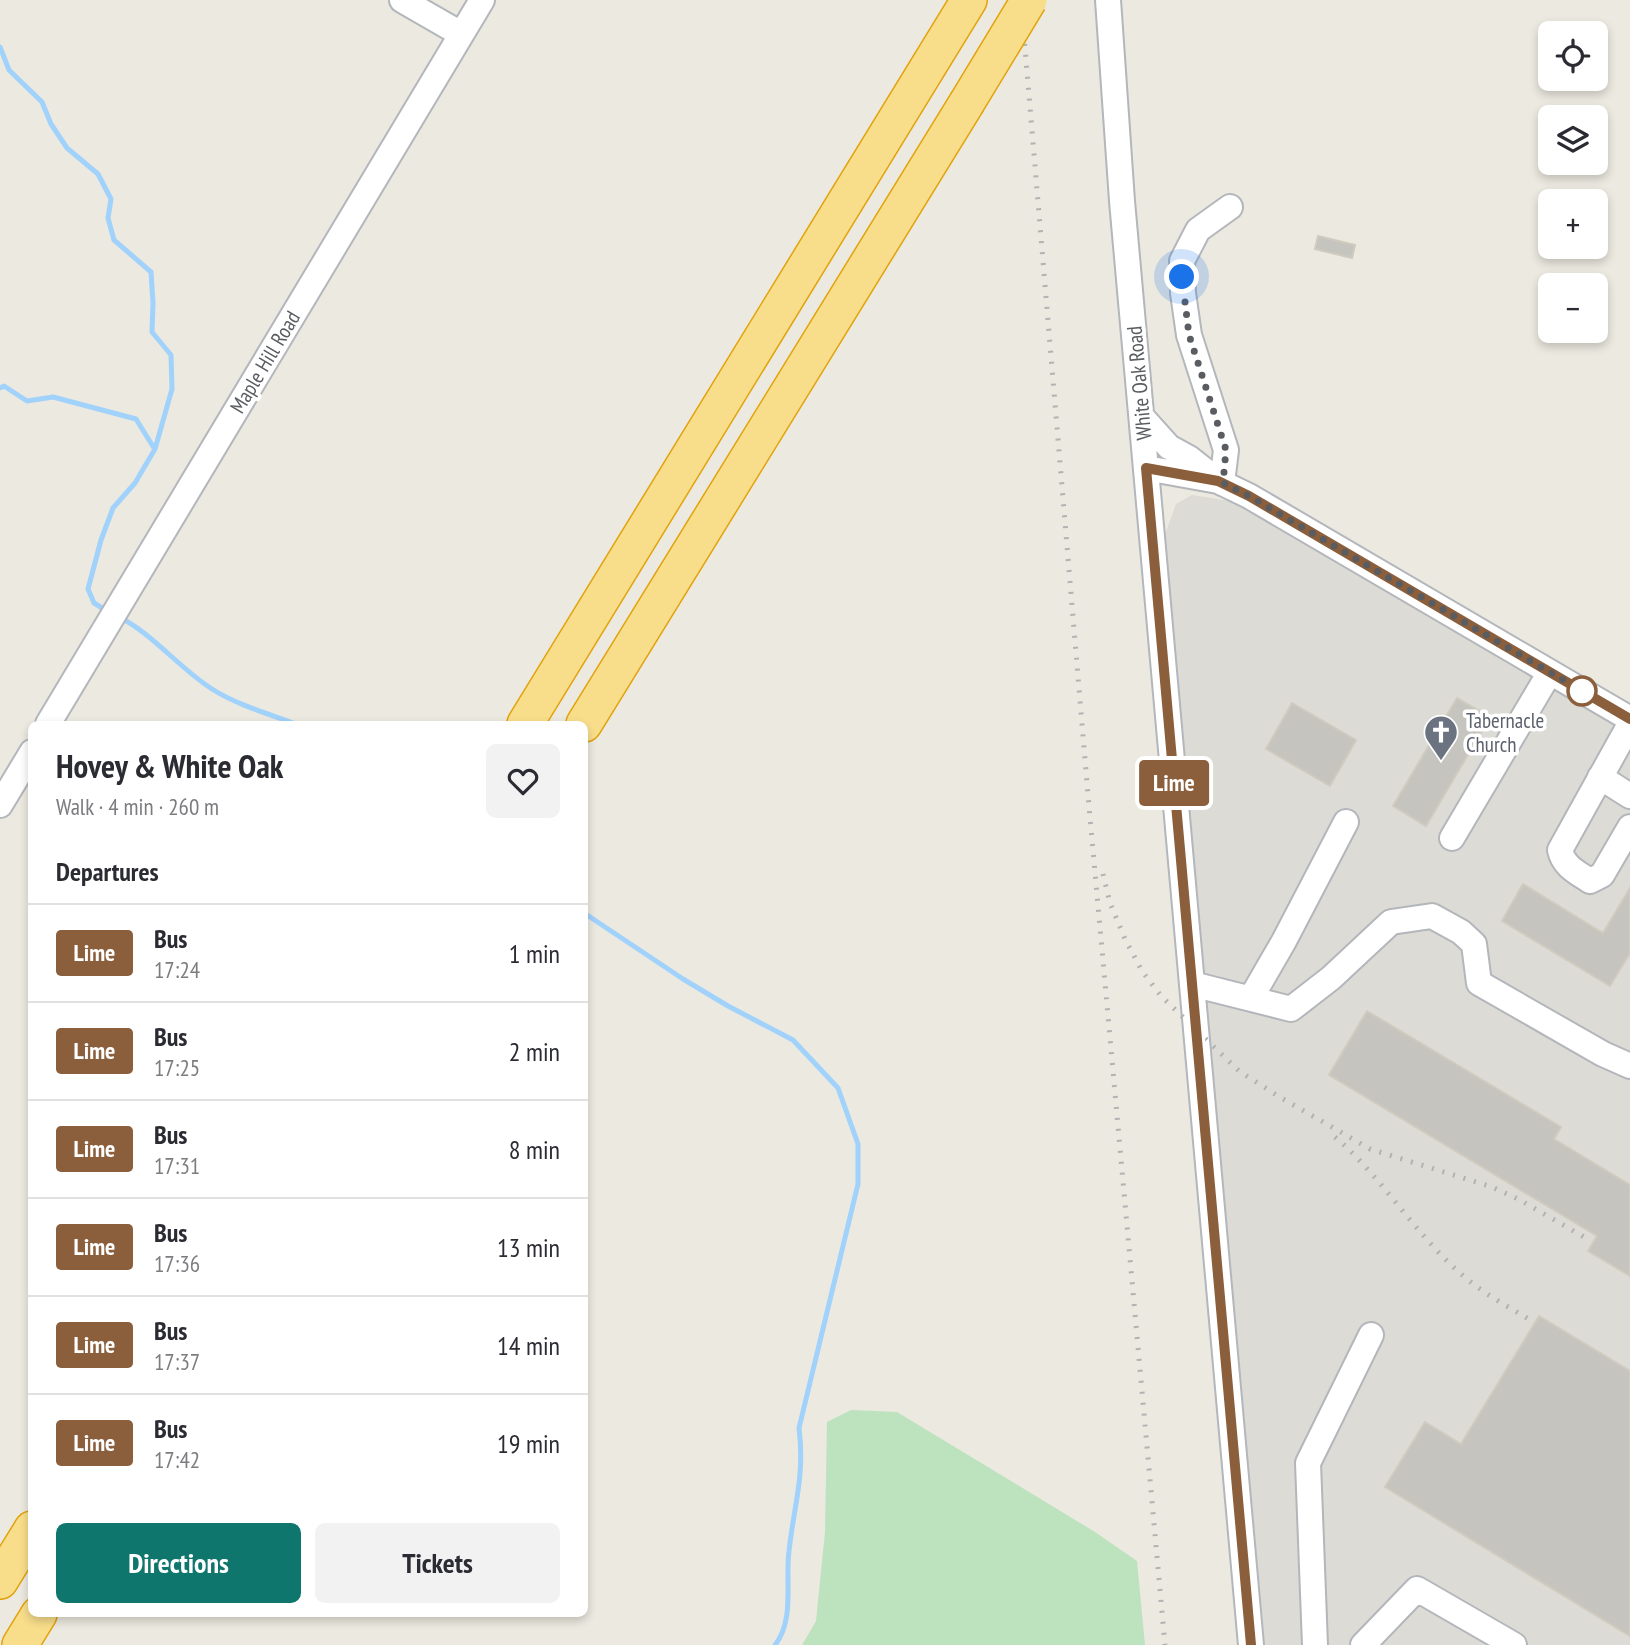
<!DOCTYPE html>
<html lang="en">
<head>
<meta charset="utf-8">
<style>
	:root { --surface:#fff; --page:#f2f2f3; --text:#2b2b33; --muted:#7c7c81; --line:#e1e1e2; --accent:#0f766e }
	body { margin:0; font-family:"PT Sans Narrow",sans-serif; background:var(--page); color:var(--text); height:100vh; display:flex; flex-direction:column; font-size:26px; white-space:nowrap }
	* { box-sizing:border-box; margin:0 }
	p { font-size:23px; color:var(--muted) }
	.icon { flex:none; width:38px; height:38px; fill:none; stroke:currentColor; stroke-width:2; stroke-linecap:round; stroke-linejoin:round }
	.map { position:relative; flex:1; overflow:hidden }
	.sheet { position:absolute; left:28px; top:721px; width:560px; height:896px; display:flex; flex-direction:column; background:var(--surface); border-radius:10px; box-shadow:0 4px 10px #0003 }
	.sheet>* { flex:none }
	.badge { padding:0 14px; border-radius:5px; font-size:24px; line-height:46px }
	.buttons { position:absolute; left:1538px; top:21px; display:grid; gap:14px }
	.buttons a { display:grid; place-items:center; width:70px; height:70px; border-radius:10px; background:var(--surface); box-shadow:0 4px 10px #0003; font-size:35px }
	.you { position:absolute; width:35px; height:35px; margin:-18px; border:5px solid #fff; border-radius:50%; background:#1a73e8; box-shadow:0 0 0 10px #1a73e833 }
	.map>.badge { position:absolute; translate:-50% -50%; box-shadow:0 0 0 4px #fff }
	h2 { padding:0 28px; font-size:26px; line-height:63px }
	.round { display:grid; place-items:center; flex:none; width:74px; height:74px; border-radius:10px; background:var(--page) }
	.summary { display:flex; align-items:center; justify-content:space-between; height:119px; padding:0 28px }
	h1 { font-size:33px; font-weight:600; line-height:52px }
	.primary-button { display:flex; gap:14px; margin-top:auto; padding:14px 28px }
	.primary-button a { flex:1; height:80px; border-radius:10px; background:var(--accent); color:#fff; font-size:28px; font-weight:600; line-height:80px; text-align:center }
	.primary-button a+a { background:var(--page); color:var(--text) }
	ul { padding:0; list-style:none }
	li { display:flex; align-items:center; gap:21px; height:98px; padding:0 28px; border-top:2px solid var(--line) }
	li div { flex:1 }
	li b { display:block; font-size:26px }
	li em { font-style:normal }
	li .badge { min-width:77px; font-weight:700; text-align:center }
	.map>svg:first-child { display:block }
</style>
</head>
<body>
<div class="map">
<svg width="1630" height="1645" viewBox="0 0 1630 1645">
	<rect width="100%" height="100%" fill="#ece9e0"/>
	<path fill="#dddbd5" d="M1192 495 1230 501 1630 732V1645H1265L1163 540 1176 504Z"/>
	<path fill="#bde2be" d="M851 1410 897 1412 1095 1532 1137 1561 1145 1645H802L816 1621 825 1532 827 1422Z"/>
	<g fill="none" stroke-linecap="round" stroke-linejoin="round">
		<path stroke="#a1d2fb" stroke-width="5" d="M0 47 9 70 42 102 51 124 67 148 98 174 111 199 108 218 114 240 151 272 153 303 152 332 171 355 172 389 155 449 135 483 113 508 101 540 88 589 94 603 107 611
			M0 388 4 386 27 401 53 397 136 419 154 448
			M119 617C153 634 179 668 212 689 237 705 269 714 296 724
			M584 913 683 979 728 1006 793 1040 838 1088 858 1144V1184L799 1428C805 1476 794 1505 789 1551 785 1580 795 1620 775 1645"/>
	</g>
	<path fill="#c6c4be" stroke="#d0cbbf" stroke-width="2" d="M1318 236 1355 245 1352 258 1315 249Z
		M1457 698 1490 717 1426 826 1393 806Z
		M1292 703 1356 740 1330 786 1266 749Z
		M1523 884 1603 933 1630 888V953L1610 986 1502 921Z
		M1367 1011 1561 1127 1554 1139 1630 1185V1276L1588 1251 1597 1236 1329 1075Z
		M1539 1316 1630 1371V1636L1385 1487 1425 1422 1461 1444Z"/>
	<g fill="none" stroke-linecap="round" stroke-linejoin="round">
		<g stroke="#b3b6bb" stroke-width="28">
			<path id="minor" d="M402 0 461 34
				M1108 0 1122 201 1251 1645
				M1142 417 1169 447 1189 458 1213 477
				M1146 468 1218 481 1249 496 1630 719
				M1222 483 1226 450 1189 335 1183 293 1182 261 1198 230 1230 207
				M48 724 482 0
				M1630 724 1560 850C1563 866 1578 873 1590 881L1602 875 1630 827
				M1600 777 1630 796
				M0 805 32 752
				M1452 838 1550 672
				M1192 984 1291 1009 1331 978 1391 922 1432 916 1461 932 1474 944 1479 983 1603 1054 1630 1066
				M1251 998 1284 941 1346 822
				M1315 1645 1308 1463 1371 1335
				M1363 1645 1417 1589 1514 1645"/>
		</g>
		<g stroke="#e2a20a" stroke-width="38">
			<path id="highway" d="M525 724 969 0
				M584 724 966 104
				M0 1581 32 1529
				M20 1645 39 1614"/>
		</g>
		<use href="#minor" stroke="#fff" stroke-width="24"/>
		<use href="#highway" stroke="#f8de8b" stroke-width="35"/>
		<path stroke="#b1b2b2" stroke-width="5" stroke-dasharray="2 9" stroke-linecap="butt" d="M1021 0 1088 795 1165 1645
			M1103 874 1110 903 1125 939 1142 971 1161 996 1239 1071 1278 1096 1370 1149 1492 1187 1518 1199 1589 1240
			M1335 1137C1384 1179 1417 1238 1467 1279 1486 1295 1509 1307 1530 1320"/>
		<g stroke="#e2a20a" stroke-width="38" stroke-linecap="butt">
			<path id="highway-bridge" d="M966 104 1029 0"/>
		</g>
		<use href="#highway-bridge" stroke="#f8de8b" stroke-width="35"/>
	</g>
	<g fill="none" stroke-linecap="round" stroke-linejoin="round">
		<g stroke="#fff" stroke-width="16">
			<path id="line" d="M1251 1645 1146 468 1218 481 1249 496 1630 719"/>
		</g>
		<use href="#line" stroke="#8b5e3c" stroke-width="10"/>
		<path stroke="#595c61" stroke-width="7" stroke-dasharray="0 12.6" d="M1182 277 1189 335 1226 450 1223 483 1249 496 1582 691"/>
	</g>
	<defs>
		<g id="church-pin" transform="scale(1.75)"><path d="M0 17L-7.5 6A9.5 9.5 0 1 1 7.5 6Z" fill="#6b7280" stroke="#fff"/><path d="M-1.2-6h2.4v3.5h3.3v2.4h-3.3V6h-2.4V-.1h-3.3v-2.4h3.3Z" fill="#fff"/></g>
	</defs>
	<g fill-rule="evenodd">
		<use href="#church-pin" x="1441" y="732"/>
	</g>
	<circle fill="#fff" stroke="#8b5e3c" stroke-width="3.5" cx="1582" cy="691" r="14"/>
	<g text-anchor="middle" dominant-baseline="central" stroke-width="7" stroke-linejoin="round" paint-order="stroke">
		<g font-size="21" fill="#595c61" stroke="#fff">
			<text transform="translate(265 362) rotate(-59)">Maple Hill Road</text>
			<text transform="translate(1139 383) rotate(-95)">White Oak Road</text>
		</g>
		<g font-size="21" fill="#5b616d" stroke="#fff" text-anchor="start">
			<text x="1466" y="720">Tabernacle<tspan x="1466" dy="24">Church</tspan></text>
		</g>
	</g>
</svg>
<div class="buttons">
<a><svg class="icon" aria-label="locate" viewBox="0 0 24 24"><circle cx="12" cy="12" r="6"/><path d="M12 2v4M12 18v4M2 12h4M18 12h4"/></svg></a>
<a><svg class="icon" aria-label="layers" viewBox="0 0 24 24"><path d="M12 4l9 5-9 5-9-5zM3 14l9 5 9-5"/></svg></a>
<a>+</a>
<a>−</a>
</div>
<div class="you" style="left:1182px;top:277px"></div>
<b class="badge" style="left:1174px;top:783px;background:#8b5e3c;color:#fff">Lime</b>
<section class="sheet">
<div class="summary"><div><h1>Hovey &amp; White Oak</h1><p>Walk · 4 min · 260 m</p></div><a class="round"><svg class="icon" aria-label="heart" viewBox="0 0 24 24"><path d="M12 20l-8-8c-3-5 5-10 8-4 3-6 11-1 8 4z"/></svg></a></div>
<h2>Departures</h2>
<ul>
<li><span class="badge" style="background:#8b5e3c;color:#fff">Lime</span><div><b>Bus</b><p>17:24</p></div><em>1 min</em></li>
<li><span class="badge" style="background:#8b5e3c;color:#fff">Lime</span><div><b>Bus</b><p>17:25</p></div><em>2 min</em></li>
<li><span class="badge" style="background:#8b5e3c;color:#fff">Lime</span><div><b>Bus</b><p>17:31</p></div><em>8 min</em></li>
<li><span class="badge" style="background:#8b5e3c;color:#fff">Lime</span><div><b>Bus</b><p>17:36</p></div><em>13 min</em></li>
<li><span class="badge" style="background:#8b5e3c;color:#fff">Lime</span><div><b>Bus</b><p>17:37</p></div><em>14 min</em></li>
<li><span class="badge" style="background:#8b5e3c;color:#fff">Lime</span><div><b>Bus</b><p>17:42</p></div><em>19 min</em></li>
</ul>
<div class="primary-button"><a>Directions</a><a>Tickets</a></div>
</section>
</div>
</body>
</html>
